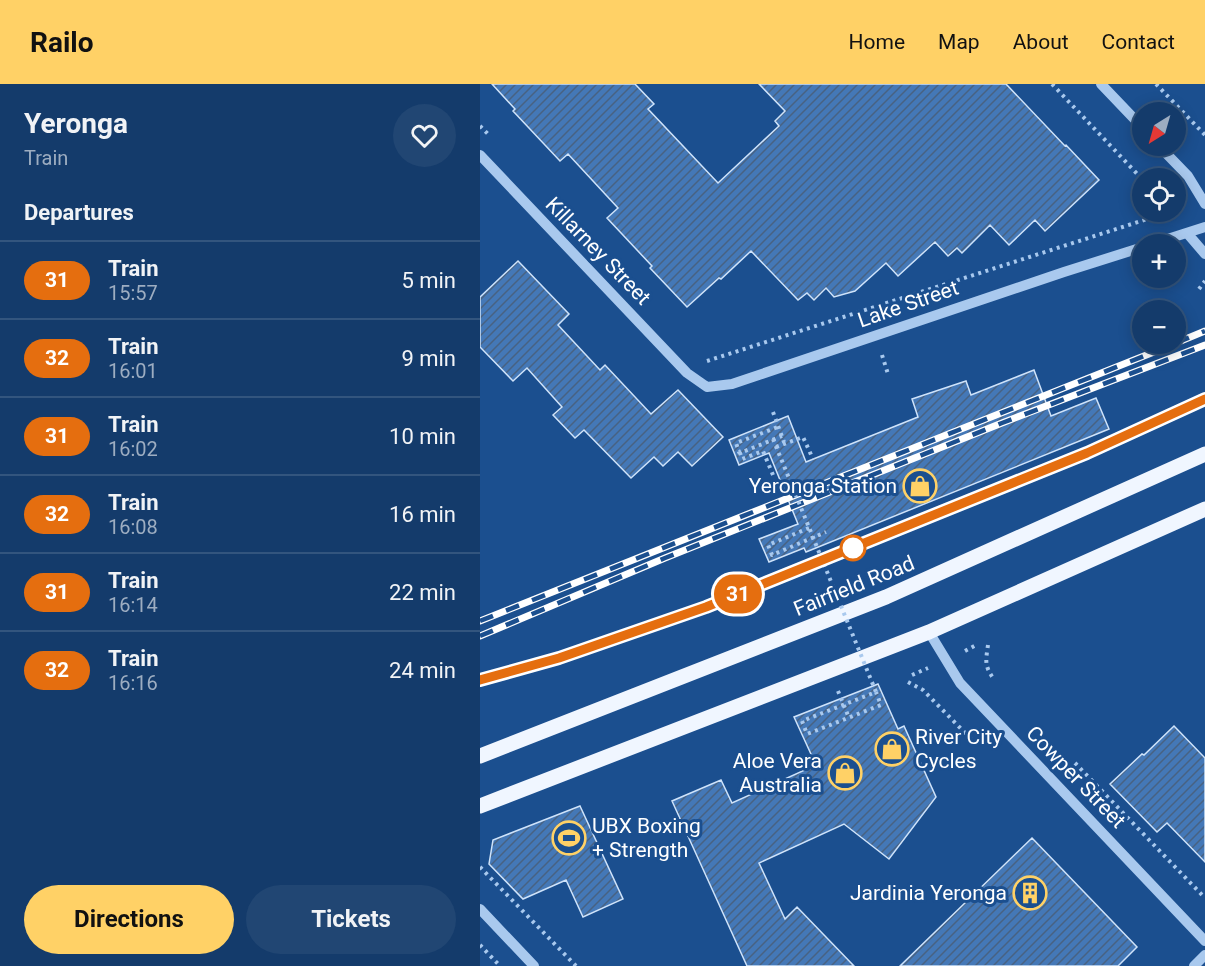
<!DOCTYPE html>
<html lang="en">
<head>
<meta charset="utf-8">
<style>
	:root { --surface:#143b6b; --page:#214673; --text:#f1f3f6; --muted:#9dadc1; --line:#33557e; --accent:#ffd166 }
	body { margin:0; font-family:Roboto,sans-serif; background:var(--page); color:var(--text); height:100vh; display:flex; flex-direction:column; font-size:22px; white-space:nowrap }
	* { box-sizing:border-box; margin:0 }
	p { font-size:20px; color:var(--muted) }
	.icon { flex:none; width:33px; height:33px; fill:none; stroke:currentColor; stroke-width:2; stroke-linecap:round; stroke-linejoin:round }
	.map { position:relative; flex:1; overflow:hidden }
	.drawer { display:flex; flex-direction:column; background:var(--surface); width:480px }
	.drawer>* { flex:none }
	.badge { padding:0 12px; border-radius:20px; font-size:21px; line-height:39px }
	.needle { width:39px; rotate:217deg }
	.tools { position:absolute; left:652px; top:18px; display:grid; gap:12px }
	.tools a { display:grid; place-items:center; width:54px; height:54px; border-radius:50%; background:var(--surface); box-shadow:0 3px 15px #0003,0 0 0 2px var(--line); font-size:30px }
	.map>.badge { position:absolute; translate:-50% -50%; box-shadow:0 0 0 3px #fff }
	h2 { padding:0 24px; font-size:22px; line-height:54px }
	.round { display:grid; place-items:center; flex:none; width:63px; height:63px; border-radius:32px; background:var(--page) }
	.overview { display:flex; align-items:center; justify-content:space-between; height:102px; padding:0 24px }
	h1 { font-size:28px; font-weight:700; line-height:45px }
	.action { display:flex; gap:12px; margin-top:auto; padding:12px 24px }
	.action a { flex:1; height:69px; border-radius:36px; background:var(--accent); color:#111; font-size:24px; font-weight:700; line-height:69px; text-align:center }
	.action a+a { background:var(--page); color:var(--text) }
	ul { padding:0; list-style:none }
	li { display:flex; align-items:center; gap:18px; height:78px; padding:0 24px; border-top:2px solid var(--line) }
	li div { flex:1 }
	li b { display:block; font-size:22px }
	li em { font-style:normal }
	li .badge { min-width:66px; font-weight:700; text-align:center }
	header { display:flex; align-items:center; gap:36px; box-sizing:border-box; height:84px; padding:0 30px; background:var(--accent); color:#111 }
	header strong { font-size:28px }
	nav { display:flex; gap:33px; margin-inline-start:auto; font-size:21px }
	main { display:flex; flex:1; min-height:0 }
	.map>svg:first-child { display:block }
</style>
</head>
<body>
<header>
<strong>Railo</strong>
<nav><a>Home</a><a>Map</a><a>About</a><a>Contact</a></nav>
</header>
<main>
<section class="drawer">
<div class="overview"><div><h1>Yeronga</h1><p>Train</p></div><a class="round"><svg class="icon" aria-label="heart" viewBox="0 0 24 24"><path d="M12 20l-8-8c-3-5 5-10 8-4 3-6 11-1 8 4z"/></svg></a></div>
<h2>Departures</h2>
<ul>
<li><span class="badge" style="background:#e56e0f;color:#fff">31</span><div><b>Train</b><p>15:57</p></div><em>5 min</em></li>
<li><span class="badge" style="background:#e56e0f;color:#fff">32</span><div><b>Train</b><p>16:01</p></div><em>9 min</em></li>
<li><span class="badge" style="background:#e56e0f;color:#fff">31</span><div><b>Train</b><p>16:02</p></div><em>10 min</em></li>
<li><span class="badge" style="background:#e56e0f;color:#fff">32</span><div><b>Train</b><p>16:08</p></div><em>16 min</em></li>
<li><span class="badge" style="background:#e56e0f;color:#fff">31</span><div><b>Train</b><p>16:14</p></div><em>22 min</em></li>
<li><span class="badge" style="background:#e56e0f;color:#fff">32</span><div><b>Train</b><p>16:16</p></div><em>24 min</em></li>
</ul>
<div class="action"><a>Directions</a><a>Tickets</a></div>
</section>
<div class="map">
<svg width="725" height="882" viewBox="0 0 725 882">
	<defs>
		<pattern id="building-hatch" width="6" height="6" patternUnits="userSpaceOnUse" patternTransform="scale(1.5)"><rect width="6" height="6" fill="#4478b7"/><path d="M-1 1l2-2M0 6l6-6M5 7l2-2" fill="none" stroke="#486282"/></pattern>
	</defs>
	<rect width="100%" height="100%" fill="#1b4f8f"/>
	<path fill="url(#building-hatch)" stroke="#cfe3fa" stroke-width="1.5" d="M12 0H155L174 20 168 25 238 99 299 42 295 37 305 27 279 0H526L585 62 586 61 619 96 565 147 555 136 529 161 510 141 482 169 477 164 468 172 455 158 418 192 406 179 375 207 354 213 346 204 334 216 327 209 318 216 271 167 241 195 239 194 207 223 170 184 172 182 127 134 138 124 88 70 80 77 33 27 35 25Z
		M38 177 89 230 78 241 120 286 125 281 171 330 198 306 243 353 212 382 198 368 183 382 174 373 151 394 104 346 95 354 73 331 82 323 47 284 33 297 0 263V213Z
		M554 286 571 332 616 314 629 345 326 468 324 464 289 478 279 455 318 440 289 369 259 381 249 356 308 332 326 378 438 333 432 315 486 297 491 311Z
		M398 600 418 645 424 642 456 713 409 775 364 740 279 779 305 835 317 823 374 882H267L192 717 241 696 252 719 336 681 314 633Z
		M694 642 725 674V778L687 739 677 748 630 700 662 670 664 671Z
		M100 722 143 815 103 833 86 796 43 815 9 780 13 756Z
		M552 754 657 863 638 882H420Z"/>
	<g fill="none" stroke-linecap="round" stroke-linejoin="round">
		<path stroke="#a9c9ee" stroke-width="4" stroke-dasharray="3 4.5" stroke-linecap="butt" d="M572 0 663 96
			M676 0 725 51
			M0 42 9 51
			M719 205 725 197
			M402 271 408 290
			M227 277 689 128
			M293 328 304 358H307
			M296 363 323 353 333 375
			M261 367 259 368 256 359 298 343
			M293 391 283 367 262 375 260 369 302 352
			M329 444 288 461 292 471 346 448
			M508 561C506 576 504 581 513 594
			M485 567 498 560
			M432 591 448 584
			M428 598 443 606 497 661
			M358 607 369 634
			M322 637 327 650 401 621 396 608
			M595 679 725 814
			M0 783 96 882
			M0 861 20 882"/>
		<path stroke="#a9c9ee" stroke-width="10" d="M621 0 663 44
			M679 62 708 92 725 120
			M0 71 207 289 227 303 252 300 584 188 663 163
			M707 149 725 170
			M672 160 725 143
			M449 548 480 599 725 857
			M0 825 54 882
			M714 882 725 871"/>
		<path stroke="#f0f6ff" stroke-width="15" d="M0 672 406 513 725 370
			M0 722 449 548 725 425"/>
		<g stroke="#fff" stroke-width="7">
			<path id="rail" d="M696 259 725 247
				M0 537 694 260
				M0 552 185 474 522 339 725 261
				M0 596 79 574 226 523 607 369 725 315"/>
		</g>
		<use href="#rail" stroke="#1b4f8f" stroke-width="4.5" stroke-dasharray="14" stroke-linecap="butt"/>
		<path stroke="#a9c9ee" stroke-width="4" stroke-dasharray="3 4.5" stroke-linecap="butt" d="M293 355 396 608 322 637"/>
	</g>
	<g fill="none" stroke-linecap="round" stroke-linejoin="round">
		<g stroke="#fff" stroke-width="14">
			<path id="line" d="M0 596 79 574 226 523 607 369 725 315"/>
		</g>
		<use href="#line" stroke="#e56e0f" stroke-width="9"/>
	</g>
	<defs>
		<g id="shop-ring" transform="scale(1.725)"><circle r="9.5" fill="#1b4f8f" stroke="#ffd166" stroke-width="1.5"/><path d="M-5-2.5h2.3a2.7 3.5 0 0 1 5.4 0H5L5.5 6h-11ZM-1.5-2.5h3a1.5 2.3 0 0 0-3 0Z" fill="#ffd166"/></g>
		<g id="stadium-ring" transform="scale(1.725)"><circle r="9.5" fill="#1b4f8f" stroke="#ffd166" stroke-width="1.5"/><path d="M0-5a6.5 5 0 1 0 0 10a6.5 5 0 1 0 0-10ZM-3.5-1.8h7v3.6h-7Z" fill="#ffd166"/></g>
		<g id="building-ring" transform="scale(1.725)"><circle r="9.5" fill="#1b4f8f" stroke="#ffd166" stroke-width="1.5"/><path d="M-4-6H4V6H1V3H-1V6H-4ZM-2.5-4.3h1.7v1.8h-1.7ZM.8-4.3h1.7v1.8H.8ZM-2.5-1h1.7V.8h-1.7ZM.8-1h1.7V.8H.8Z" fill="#ffd166"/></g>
	</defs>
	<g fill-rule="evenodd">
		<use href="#shop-ring" x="440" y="402"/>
		<use href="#shop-ring" x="412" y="665"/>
		<use href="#shop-ring" x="365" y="689"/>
		<use href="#stadium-ring" x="89" y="754"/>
		<use href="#building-ring" x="550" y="809"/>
	</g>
	<circle fill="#fff" stroke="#e56e0f" stroke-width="3" cx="373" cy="464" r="12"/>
	<g text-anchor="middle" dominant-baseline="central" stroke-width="6" stroke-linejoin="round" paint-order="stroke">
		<g font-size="21" fill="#fff" stroke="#1b4f8f">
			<text transform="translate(118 167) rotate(46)">Killarney Street</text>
			<text transform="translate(428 220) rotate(-19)">Lake Street</text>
			<text transform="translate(374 502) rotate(-22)">Fairfield Road</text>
			<text transform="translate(596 693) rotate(46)">Cowper Street</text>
		</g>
		<g font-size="21" fill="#fff" stroke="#1b4f8f" text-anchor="end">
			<text x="417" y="402">Yeronga Station</text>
			<text x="435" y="653" text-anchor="start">River City<tspan x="435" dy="24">Cycles</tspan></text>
			<text x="342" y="677">Aloe Vera<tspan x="342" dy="24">Australia</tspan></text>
			<text x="112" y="742" text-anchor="start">UBX Boxing<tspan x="112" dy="24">+ Strength</tspan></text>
			<text x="527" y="809">Jardinia Yeronga</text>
		</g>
	</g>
</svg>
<div class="tools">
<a><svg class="needle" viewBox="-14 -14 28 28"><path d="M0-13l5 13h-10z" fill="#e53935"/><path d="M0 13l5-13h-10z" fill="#9dadc1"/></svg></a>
<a><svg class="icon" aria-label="locate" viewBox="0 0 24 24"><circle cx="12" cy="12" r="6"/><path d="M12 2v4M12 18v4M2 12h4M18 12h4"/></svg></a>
<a>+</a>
<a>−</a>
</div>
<b class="badge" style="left:258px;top:510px;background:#e56e0f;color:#fff">31</b>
</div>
</main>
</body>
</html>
